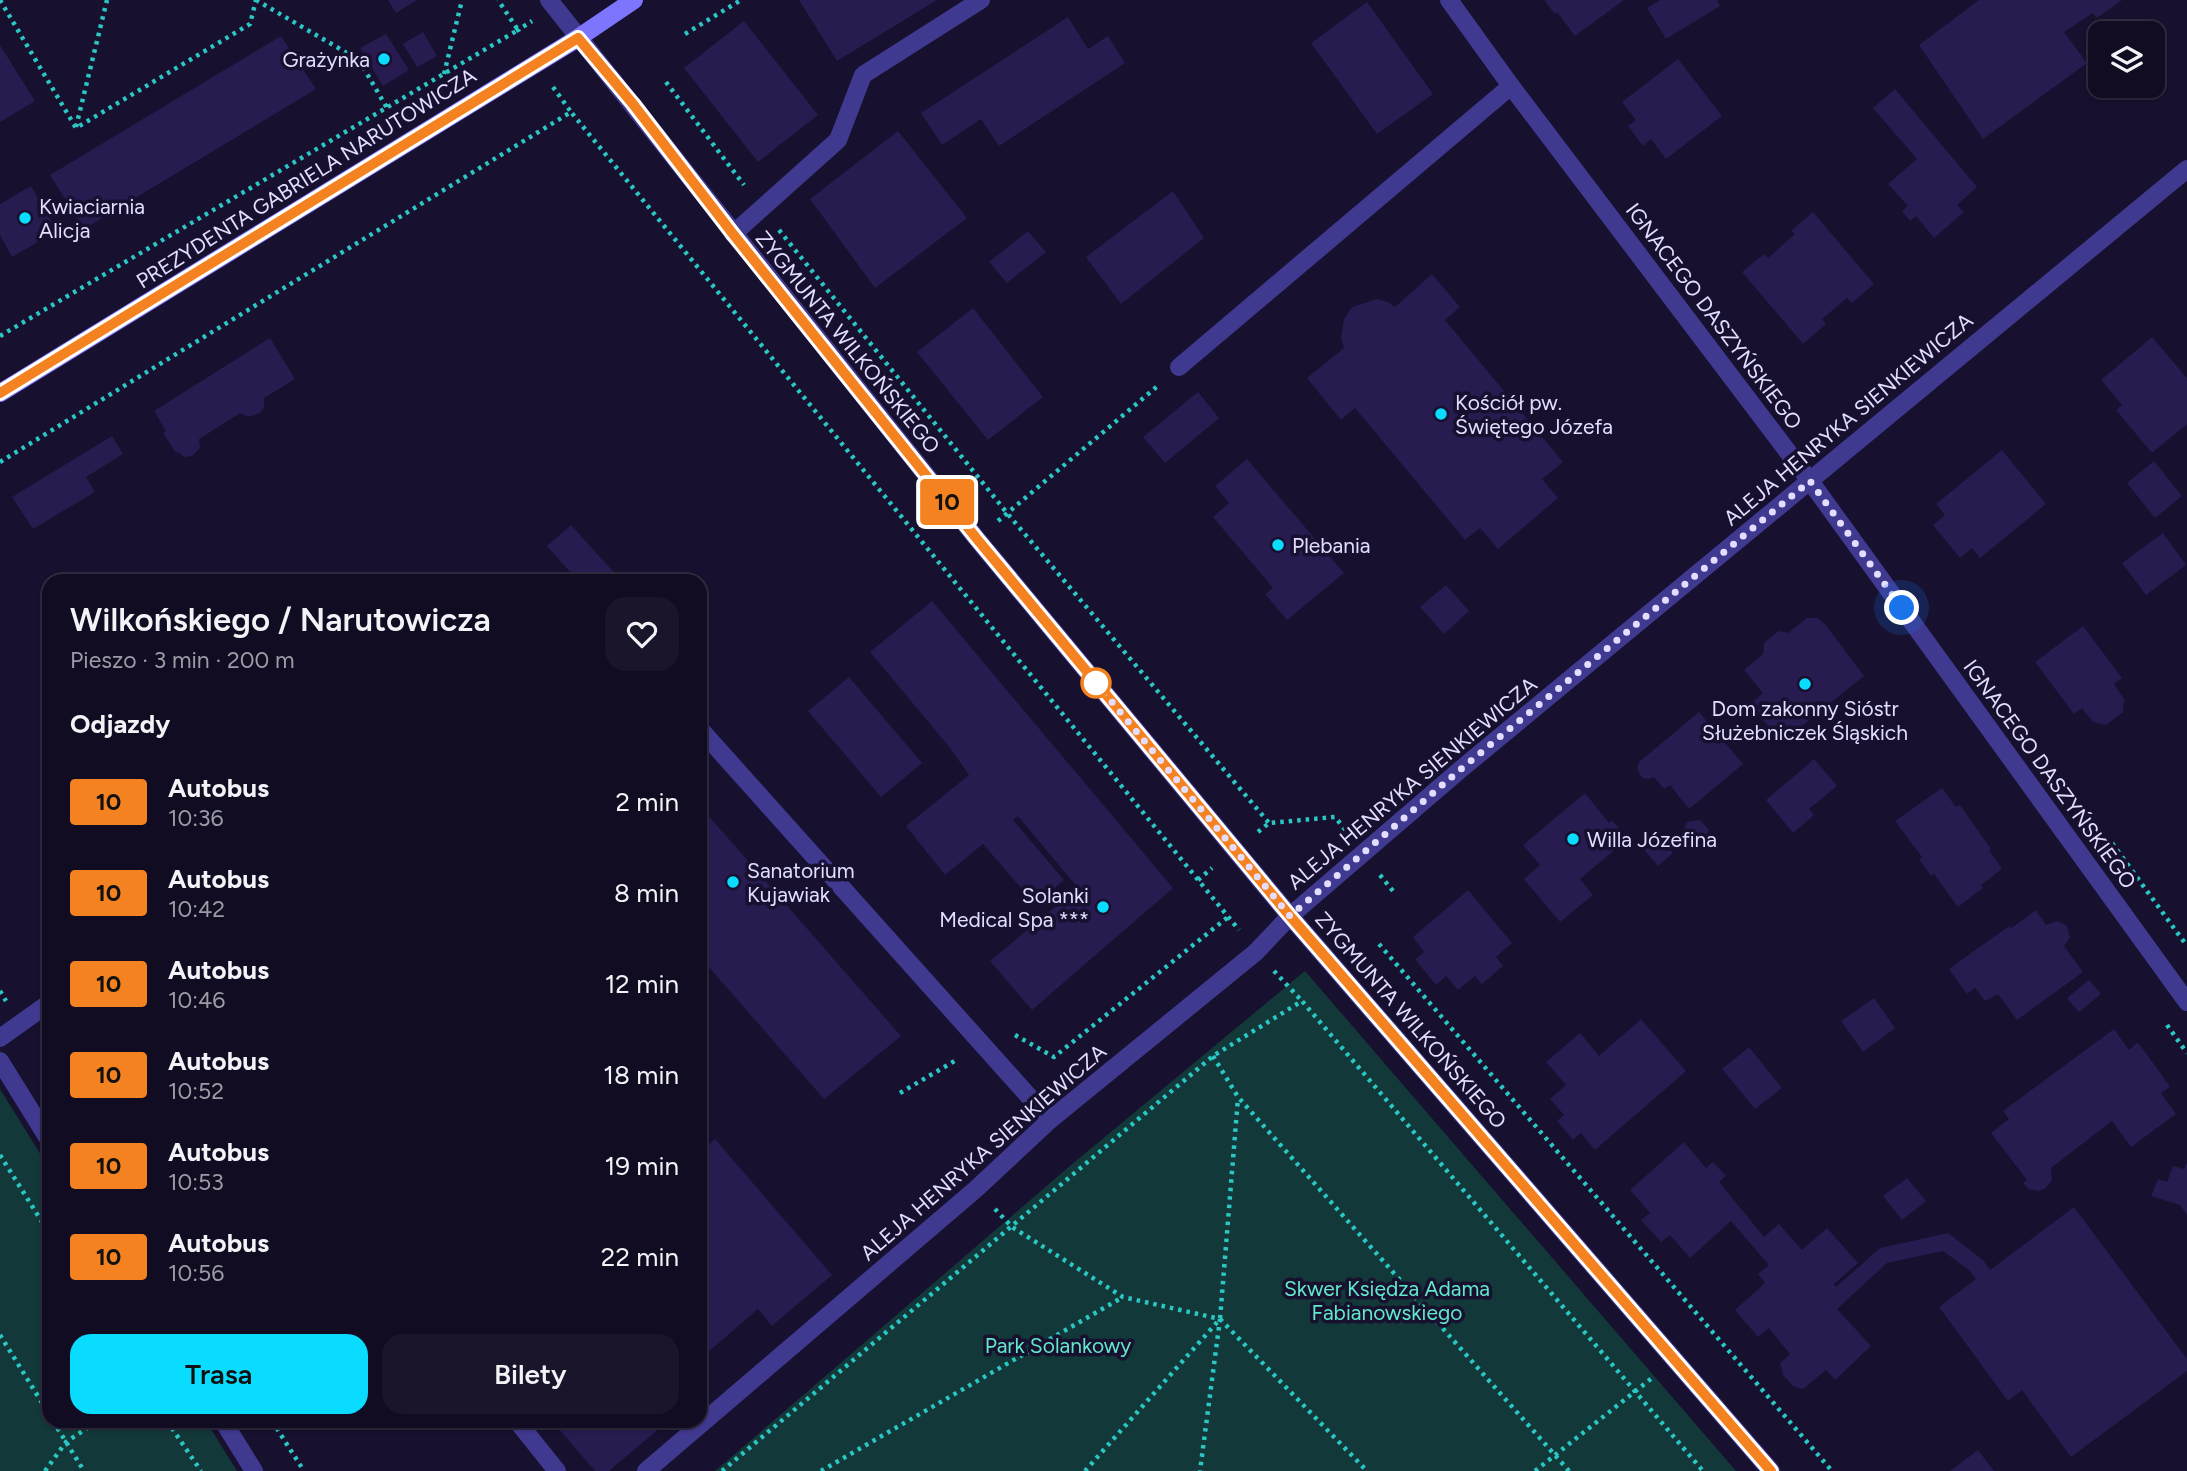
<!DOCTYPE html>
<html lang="pl">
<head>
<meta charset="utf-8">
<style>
	:root { --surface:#110c22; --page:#1a152a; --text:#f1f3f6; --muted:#9c9ba5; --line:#302c40; --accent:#0adcff }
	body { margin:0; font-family:Figtree,sans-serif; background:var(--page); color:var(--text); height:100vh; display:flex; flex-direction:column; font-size:26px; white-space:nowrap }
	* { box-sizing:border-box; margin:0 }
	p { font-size:23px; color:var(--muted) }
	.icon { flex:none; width:38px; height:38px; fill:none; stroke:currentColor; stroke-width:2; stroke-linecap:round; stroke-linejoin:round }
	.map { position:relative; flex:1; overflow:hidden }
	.side { position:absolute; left:42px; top:574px; width:665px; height:854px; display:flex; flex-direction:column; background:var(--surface); border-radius:21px; box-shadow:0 2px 5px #0004,0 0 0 2px var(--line) }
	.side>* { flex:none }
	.badge { padding:0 14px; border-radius:5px; font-size:24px; line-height:46px }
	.tools { position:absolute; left:2088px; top:21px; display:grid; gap:14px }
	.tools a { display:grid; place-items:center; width:77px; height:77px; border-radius:14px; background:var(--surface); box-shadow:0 2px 5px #0004,0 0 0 2px var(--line); font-size:35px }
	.you { position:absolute; width:35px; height:35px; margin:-18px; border:5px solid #fff; border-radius:50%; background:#1a73e8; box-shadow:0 0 0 10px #1a73e833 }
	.map>.badge { position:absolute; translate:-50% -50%; box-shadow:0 0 0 4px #fff }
	h2 { padding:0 28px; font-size:26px; line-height:63px }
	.round { display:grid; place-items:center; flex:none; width:74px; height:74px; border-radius:21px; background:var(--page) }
	.summary { display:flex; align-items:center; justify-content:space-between; height:119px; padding:0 28px }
	h1 { font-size:33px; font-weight:600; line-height:52px }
	.action { display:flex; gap:14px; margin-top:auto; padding:14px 28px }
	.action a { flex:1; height:80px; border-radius:21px; background:var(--accent); color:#111; font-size:28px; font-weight:600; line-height:80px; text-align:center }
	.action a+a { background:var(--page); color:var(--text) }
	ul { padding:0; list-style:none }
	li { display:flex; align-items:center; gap:21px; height:91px; padding:0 28px }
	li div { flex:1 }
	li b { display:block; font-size:26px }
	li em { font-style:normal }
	li .badge { min-width:77px; font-weight:700; text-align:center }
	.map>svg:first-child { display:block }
</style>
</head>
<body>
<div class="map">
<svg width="2187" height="1471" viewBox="0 0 2187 1471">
	<rect width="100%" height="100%" fill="#17102e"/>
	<path fill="#133839" d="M1305 971 1736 1471H715L1071 1165Z
		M0 1089 49 1168V1421H206L237 1471H0Z"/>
	<path fill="#281b50" d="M388 0H417L396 13Z
		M799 0H937L837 61Z
		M1544 0H1624L1575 36 1557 12 1555 14Z
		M1660 0H1717L1720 6 1666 39 1647 8Z
		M1979 0H2122L2097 18 2093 13 2064 32 2087 63 1983 139 1919 45Z
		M1367 2 1433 94 1377 134 1311 43Z
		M1068 17 1088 49 1108 36 1125 63 999 146 981 119 942 145 921 113Z
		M744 21 818 115 758 162 684 68Z
		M423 32 437 56 417 67 403 44Z
		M386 34 409 70 383 86 360 48Z
		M281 36 316 89 84 229 50 175Z
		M0 45 35 101 0 122Z
		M1678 59 1722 116 1666 159 1651 139 1643 146 1628 126 1636 120 1622 102Z
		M1895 89 1977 187 1957 205 1964 212 1934 238 1916 216 1910 221 1902 211 1908 206 1888 184 1917 159 1873 108Z
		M898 131 967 218 875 288 810 199Z
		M31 186 57 231 12 257 0 235V204Z
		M1173 191 1204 238 1121 304 1086 257Z
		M1813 212 1874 284 1852 303 1847 298 1822 319 1826 324 1803 344 1742 272 1764 254 1768 258 1795 234 1791 231Z
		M1028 231 1046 252 1007 283 989 262Z
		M1432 274 1460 307 1445 320 1563 462 1542 479 1558 498 1498 549 1480 528 1465 540 1355 408 1341 420 1307 378 1344 348 1341 338 1344 319 1352 307 1377 299 1388 302 1395 307Z
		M973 308 1043 397 988 440 917 352Z
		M2152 337 2187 378V424L2152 453 2116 410 2122 405 2101 380Z
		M270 338 295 379 264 398V407L260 413 248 417 240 413 199 439 200 448 192 456 184 457 178 452 176 453 163 433 166 431 154 411Z
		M1198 392 1219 418 1165 463 1143 437Z
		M112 436 123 454 86 477 95 492 33 529 12 497Z
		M2002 450 2046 504 1980 558 1972 548 1960 558 1933 525 1945 515 1936 504Z
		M1247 459 1344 573 1287 620 1265 594 1273 588 1213 517 1229 503 1215 486Z
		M2154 461 2182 496 2155 518 2127 483Z
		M571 525 619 578 616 581H578L547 546Z
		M2163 533 2186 565 2146 595 2122 563Z
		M1446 585 1469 611 1444 634 1420 607Z
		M932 601 1173 888 1032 1010 990 961 1078 888 1018 816 1013 820 1064 880 1035 904 983 844 945 875 906 826 969 775 950 748 870 652Z
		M1807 618H1817L1825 624 1864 676 1782 742 1750 705 1763 693 1744 670 1763 654 1764 643 1776 633 1780 631 1788 633Z
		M2083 626 2122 678 2114 684 2124 699 2123 712 2106 725 2093 722 2082 708 2074 714 2035 662Z
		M849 677 922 763 881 797 808 711Z
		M1699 712 1743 764 1689 809 1670 785 1664 789 1654 777 1649 779 1642 778 1637 769 1639 762Z
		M1814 759 1837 786 1809 809 1814 815 1793 833 1766 800Z
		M1942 788 1956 807 1960 805 1991 849 1989 850 2002 869 1981 885 1983 888 1958 907 1934 874 1931 876 1919 859 1922 857 1895 821Z
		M1585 793 1609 823 1612 820 1628 839 1580 879 1593 895 1560 922 1524 879 1540 865 1523 845Z
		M700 806 901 1036 824 1099 700 957Z
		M1700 820 1709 830 1703 843 1690 845 1682 834 1687 822Z
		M1655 833 1673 853 1658 866 1640 845Z
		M1468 890 1512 943 1496 957 1503 966 1482 984 1475 976 1458 990 1446 976 1436 985 1415 959 1424 952 1413 937Z
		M2036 910 2046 925 2058 921 2067 926 2070 938 2064 946 2083 972 2017 1020 1998 994 1985 1001 1975 988 1967 994 1949 969 2009 926 2010 929Z
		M2089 980 2101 994 2079 1012 2067 998Z
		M1874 998 1895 1028 1863 1052 1841 1021Z
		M1641 1019 1686 1071 1595 1150 1581 1133 1573 1140 1557 1121 1564 1115 1550 1099 1566 1085 1546 1062 1580 1033 1599 1056Z
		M2114 1029 2129 1050 2137 1043 2139 1044 2159 1071 2170 1087 2161 1093 2176 1114 2131 1147 2112 1121 2051 1168 2052 1180 2046 1188 2039 1191 2029 1189 2023 1183 2027 1180 1991 1133 2009 1119 2003 1111Z
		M1749 1047 1782 1088 1755 1109 1722 1069Z
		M715 1139 832 1275 772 1326 758 1309 700 1359V1152Z
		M1684 1142 1706 1168 1713 1162 1726 1176 1719 1182 1764 1237 1779 1224 1802 1250 1827 1228 1858 1263 1834 1284 1836 1287 1880 1248 1948 1233 1983 1260 1990 1270 2074 1207 2187 1359V1371L2071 1457 2022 1390 2008 1401 1939 1307 1976 1279 1969 1270 1943 1251 1887 1263 1837 1309 1871 1346 1835 1380 1826 1370 1803 1389 1793 1386 1783 1375 1780 1363 1790 1354 1769 1328 1758 1337 1735 1310 1765 1283 1758 1274 1769 1265 1731 1221 1690 1258 1670 1235 1661 1242 1641 1220 1650 1213 1630 1190Z
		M2187 1162V1215L2180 1205 2151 1196 2158 1179 2167 1182 2173 1166 2184 1169Z
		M1907 1178 1926 1201 1902 1220 1883 1196Z
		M552 1421H668L609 1471H595Z
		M1978 1450 1994 1471H1950Z"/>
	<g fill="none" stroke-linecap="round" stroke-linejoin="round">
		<path stroke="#2ac7c4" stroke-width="4.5" stroke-dasharray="3.5 5" stroke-linecap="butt" d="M0 0 76 128 250 24 256 0
			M256 0 359 60 387 108
			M519 32 518 30 532 21
			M685 34 741 0
			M444 74 462 0
			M666 82 744 185
			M553 87 571 112
			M76 127 107 0
			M779 230 1007 513 1269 823
			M0 336 518 30 498 0
			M0 462 571 112 1239 930
			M998 521 1160 384
			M1258 832 1269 823 1335 817 1347 832
			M2112 843 2187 946
			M1380 875 1393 891
			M1198 880 1212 868
			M1379 944 1832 1471
			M1274 971 1302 1001
			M0 991 6 1001
			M2167 1025 2187 1053
			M1015 1035 1054 1057 1228 917
			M1213 1056 1238 1097 1569 1471
			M900 1093 958 1059
			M0 1155 49 1233
			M995 1209 1012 1227 1123 1297 1220 1319 1200 1471
			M1220 1319 1367 1471
			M0 1335 49 1414
			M53 1421 84 1471
			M167 1421 201 1471
			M272 1421 304 1471
			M45 1471 66 1442 98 1421
			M722 1471 1213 1056 1302 1001 1703 1471
			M821 1471 1123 1297
			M1085 1471 1220 1319 1238 1098
			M1535 1471 1652 1378"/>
		<path stroke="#403990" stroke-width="18" d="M1179 367 1511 86
			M700 729 1050 1120
			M0 1038 49 1003
			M0 1061 49 1140
			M223 1421 254 1471
			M517 1421 557 1471
			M646 1471 976 1189 1050 1120 1256 952 1290 916"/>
		<path stroke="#403990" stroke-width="18" d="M549 0 977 539 1290 916 1771 1471
			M1449 0 1511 86 1810 481 2187 1002
			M733 234 838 140 863 75 981 0
			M1290 916 1461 769 2187 169"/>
		<path stroke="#7e75ff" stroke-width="18" d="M0 393 578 38 634 0"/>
	</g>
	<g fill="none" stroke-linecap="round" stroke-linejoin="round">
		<g stroke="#fff" stroke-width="16">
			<path id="line" d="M0 393 578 38 633 104 733 234 977 539 1290 916 1771 1471"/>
		</g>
		<use href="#line" stroke="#f58220" stroke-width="10"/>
		<path stroke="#e3deff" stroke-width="7" stroke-dasharray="0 12.6" d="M1096 683 1290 916 1461 769 1810 481 1902 608"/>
	</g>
	<g fill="#0adcff" stroke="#17102e" stroke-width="2.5">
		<circle cx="384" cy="59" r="7"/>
		<circle cx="25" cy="218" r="7"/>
		<circle cx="1441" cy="414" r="7"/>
		<circle cx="1278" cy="545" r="7"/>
		<circle cx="1805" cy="684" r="7"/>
		<circle cx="1573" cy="839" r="7"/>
		<circle cx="733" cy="882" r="7"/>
		<circle cx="1103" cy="907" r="7"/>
	</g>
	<circle fill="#fff" stroke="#f58220" stroke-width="3.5" cx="1096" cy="683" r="14"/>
	<g text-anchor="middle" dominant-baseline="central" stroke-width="7" stroke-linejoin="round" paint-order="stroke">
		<g font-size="21" fill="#e3deff" stroke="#17102e" text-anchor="start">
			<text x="370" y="59" text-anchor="end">Grażynka</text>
			<text x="39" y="206">Kwiaciarnia<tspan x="39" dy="24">Alicja</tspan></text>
			<text x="1455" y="402">Kościół pw.<tspan x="1455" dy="24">Świętego Józefa</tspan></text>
			<text x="1292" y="545">Plebania</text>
			<text x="1805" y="708" text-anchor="middle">Dom zakonny Sióstr<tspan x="1805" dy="24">Służebniczek Śląskich</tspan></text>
			<text x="1587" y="839">Willa Józefina</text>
			<text x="747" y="870">Sanatorium<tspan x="747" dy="24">Kujawiak</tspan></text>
			<text x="1089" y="895" text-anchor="end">Solanki<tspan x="1089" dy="24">Medical Spa ***</tspan></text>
		</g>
		<g font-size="21" fill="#e3deff" stroke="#17102e">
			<text transform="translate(306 178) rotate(-32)">PREZYDENTA GABRIELA NARUTOWICZA</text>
			<text transform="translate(1714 316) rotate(53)">IGNACEGO DASZYŃSKIEGO</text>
			<text transform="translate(848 342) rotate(51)">ZYGMUNTA WILKOŃSKIEGO</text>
			<text transform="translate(1848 419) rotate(-40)">ALEJA HENRYKA SIENKIEWICZA</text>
			<text transform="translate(2050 774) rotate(54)">IGNACEGO DASZYŃSKIEGO</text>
			<text transform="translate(1412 783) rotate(-40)">ALEJA HENRYKA SIENKIEWICZA</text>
			<text transform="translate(1411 1020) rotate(49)">ZYGMUNTA WILKOŃSKIEGO</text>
			<text transform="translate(983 1152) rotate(-41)">ALEJA HENRYKA SIENKIEWICZA</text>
		</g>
		<g font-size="21" fill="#61e8cc" stroke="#17102e">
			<text x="1387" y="1288">Skwer Księdza Adama<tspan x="1387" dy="24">Fabianowskiego</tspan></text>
			<text x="1058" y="1345">Park Solankowy</text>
		</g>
	</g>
</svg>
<div class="tools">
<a><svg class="icon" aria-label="layers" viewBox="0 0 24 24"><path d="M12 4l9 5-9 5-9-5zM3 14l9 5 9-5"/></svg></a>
</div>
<div class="you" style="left:1902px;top:608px"></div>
<b class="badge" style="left:947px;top:502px;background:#f58220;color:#111">10</b>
<section class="side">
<div class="summary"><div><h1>Wilkońskiego / Narutowicza</h1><p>Pieszo · 3 min · 200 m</p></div><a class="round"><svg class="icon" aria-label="heart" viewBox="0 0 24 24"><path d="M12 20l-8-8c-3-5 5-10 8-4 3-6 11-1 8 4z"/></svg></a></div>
<h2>Odjazdy</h2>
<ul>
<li><span class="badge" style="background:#f58220;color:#111">10</span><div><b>Autobus</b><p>10:36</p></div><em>2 min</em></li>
<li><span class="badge" style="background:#f58220;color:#111">10</span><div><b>Autobus</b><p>10:42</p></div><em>8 min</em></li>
<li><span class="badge" style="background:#f58220;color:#111">10</span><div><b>Autobus</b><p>10:46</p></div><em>12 min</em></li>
<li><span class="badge" style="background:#f58220;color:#111">10</span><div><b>Autobus</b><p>10:52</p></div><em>18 min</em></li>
<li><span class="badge" style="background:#f58220;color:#111">10</span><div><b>Autobus</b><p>10:53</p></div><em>19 min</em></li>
<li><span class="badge" style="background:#f58220;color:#111">10</span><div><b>Autobus</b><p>10:56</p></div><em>22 min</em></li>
</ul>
<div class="action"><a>Trasa</a><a>Bilety</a></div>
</section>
</div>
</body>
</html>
